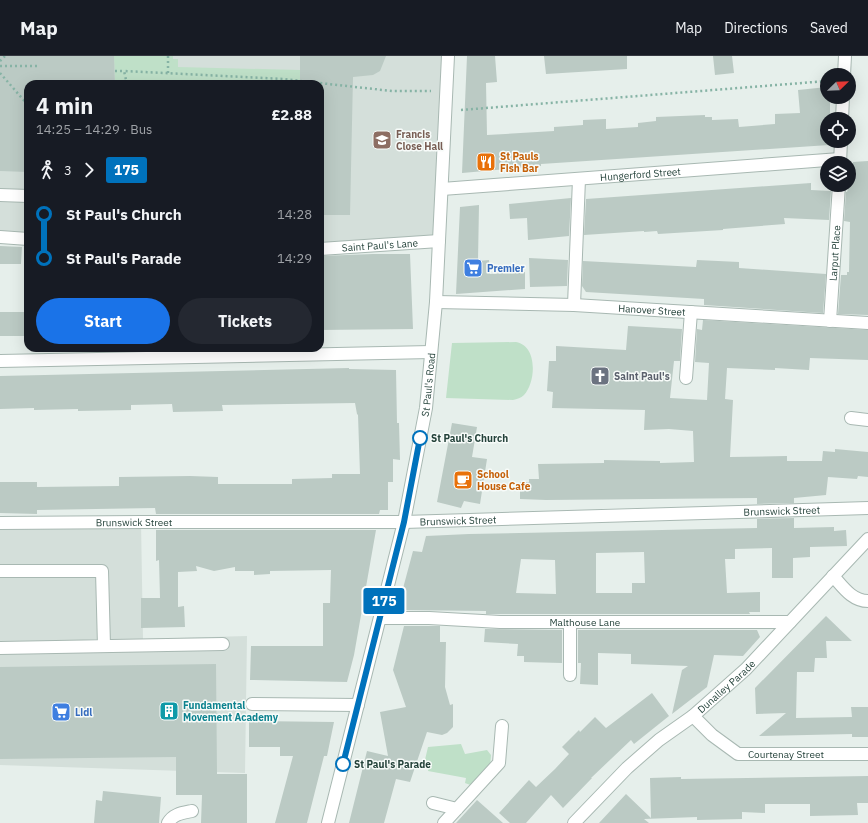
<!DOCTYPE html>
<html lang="en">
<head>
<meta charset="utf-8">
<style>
	:root { --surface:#171b24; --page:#242831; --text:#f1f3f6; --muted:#9ea1a6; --line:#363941; --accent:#1a73e8 }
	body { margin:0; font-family:"IBM Plex Sans",sans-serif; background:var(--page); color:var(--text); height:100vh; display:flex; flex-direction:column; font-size:15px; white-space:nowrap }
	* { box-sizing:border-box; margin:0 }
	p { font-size:13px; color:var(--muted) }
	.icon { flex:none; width:22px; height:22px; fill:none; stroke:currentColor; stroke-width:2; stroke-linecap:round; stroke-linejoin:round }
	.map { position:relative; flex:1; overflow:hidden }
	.panel { position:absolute; left:24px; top:24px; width:300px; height:272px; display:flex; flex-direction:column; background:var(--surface); border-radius:12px; box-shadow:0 4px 16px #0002 }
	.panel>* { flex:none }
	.badge { padding:0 8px; border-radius:3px; font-size:14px; line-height:26px }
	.needle { width:26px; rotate:67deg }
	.fabs { position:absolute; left:820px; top:12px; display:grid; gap:8px }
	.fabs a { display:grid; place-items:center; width:36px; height:36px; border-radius:50%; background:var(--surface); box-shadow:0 4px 16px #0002; font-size:20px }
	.map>.badge { position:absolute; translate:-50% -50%; box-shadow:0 0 0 2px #fff }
	.legs { display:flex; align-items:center; gap:6px; height:44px; padding:0 12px; font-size:13px }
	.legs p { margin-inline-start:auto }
	.headline { display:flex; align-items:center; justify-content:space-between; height:68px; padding:0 12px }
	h1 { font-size:22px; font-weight:700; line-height:30px }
	.cta { display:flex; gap:8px; margin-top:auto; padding:8px 12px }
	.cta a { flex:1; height:46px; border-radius:24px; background:var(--accent); color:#fff; font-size:16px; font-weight:700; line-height:46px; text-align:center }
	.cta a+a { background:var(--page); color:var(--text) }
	ul { padding:0 12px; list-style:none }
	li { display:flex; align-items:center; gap:14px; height:44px; font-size:15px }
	li i { display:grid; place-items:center; width:6px; height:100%; margin:0 5px; background:currentColor }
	li i::after { content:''; width:10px; height:10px; margin:-5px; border:3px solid; border-radius:50%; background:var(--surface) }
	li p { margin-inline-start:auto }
	li:first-child i { background:linear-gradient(#0000 50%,currentColor 0) }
	li:last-child i { background:linear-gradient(currentColor 50%,#0000 0) }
	header { display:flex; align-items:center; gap:24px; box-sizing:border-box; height:56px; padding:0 20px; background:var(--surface); border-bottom:1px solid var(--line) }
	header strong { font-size:19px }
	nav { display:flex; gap:22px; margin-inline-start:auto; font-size:14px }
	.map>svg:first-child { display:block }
</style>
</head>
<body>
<header>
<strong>Map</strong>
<nav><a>Map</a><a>Directions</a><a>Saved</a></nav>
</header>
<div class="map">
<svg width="868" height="767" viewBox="0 0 868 767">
	<rect width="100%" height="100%" fill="#e6efeb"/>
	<path fill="#d4dfda" d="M0 0H448L439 185 320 193V28H28V183L0 181Z
		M141 466 143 583 247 580 245 717 0 709V472Z"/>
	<path fill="#bfe0c8" d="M114 0H173V3H178V11L300 14V28H115Z
		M516 286C538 290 536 326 524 339 521 342 517 343 513 344L446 342 452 287Z
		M461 688 465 698 487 694 491 699 490 712 473 730 465 727 466 722 428 715 429 710 424 708 428 691Z"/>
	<path fill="#bbcac4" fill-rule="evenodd" d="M0 0H114L115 28H28V116L0 115Z
		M300 0H386L380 15 373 19 353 21 350 159H320V28H300Z
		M467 0H495L497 26 486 27 487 79 554 75V71L583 69V64L606 63V73L638 71V67L656 65V61L705 59V61H712V64L738 63 739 71 775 68V58L800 57 798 34 827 31V41H830V63H827V85H829V89L541 108V110L462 117Z
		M544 0H627V13L546 18Z
		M713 0H732L734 17 715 19Z
		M868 105V259L838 258 841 219H847V216H849L850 166 844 165 846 136H847L852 123 853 106Z
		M811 127V134L831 135 829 164 784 162 785 168 723 173V174L658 178 657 175 644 176V175L584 179 586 143Z
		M571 142 569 180 528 184 527 162 510 163 509 148Z
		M479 149 478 205 489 204 490 218 525 216V233L456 238 460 151Z
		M0 190 22 191 21 208H0Z
		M373 198H410L413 273 320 274V200Z
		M529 202 568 204 567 230 530 231Z
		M697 204 739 206V212L826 218 823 257 704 249V243L586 236 582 230 583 205 696 211Z
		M0 256H28V280H0Z
		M703 264 868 274V304L810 302 809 314 775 312V314L727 312 725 343 733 344 730 401 787 400V405H822L823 395 835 396V393L868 396V421L858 420 857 423 828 421 826 439 794 442V447L757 448V442L546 444 520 443V426H529V423H539L538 408 604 407V404L660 405V407L694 406 693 375 669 373 644 374 645 354 552 352 553 336 547 335 549 305H556V290L626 294 628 270 682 273 680 305H674L670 342 707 344 709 307 695 306 697 273 702 274Z
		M349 312V313L396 314 397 367H399L400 404 393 403V426H388V454H380L379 458H156L155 452 37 454V458L0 457V426H37V431L119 430V421L190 420 218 421V428H292V423L332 422V418H360L358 359 357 358 355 347 222 349 223 355 173 356 172 348 131 349V354L78 355V353L34 354V352L0 353V320Z
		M452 367 477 371 472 401 487 403 480 448 464 445 461 452 437 446Z
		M794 462V472L834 471V475L846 474 847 490 810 491V501L793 502V522H772V492L735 493V503H725L727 537 760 536V556H749L750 558H486V555L403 554 398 551 413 495 422 496 426 480 469 478 757 472V463ZM644 496 645 527H632V537H596V497ZM521 503 555 504 556 538 516 537Z
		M156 474H376L354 599 347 626 250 624 251 590H323V547H330L331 514 270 515V518L254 519V515H235V511L214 515 196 510 197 515 178 516V551L184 550 185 571 141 572V542H160L159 504 156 505Z
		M826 560 852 585H826L827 602H815L814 616H797L796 662 852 661 851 651H868V681H852V678L759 680 786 657 756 658 755 632Z
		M404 570H440V586H446L445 631 450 649 453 648V671L447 677 442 679 427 676 410 726 396 723 384 767H349L367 695 388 700 380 656 406 651 393 614Z
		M485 573 562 574V607L524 606V600H517L518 588 484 586Z
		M578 574H757L760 581 743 600 714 599 707 631 672 658 682 614 688 610 631 608V598L598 597V629L580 628 581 607H578Z
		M216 608 217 718H247V767H201L202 739H176V701L0 703V611Z
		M652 637 669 660 634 688 631 684 591 722H592L563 752 551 739 526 767H510L499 757 529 724 536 731 555 713 569 698 562 691 579 674 580 676 595 661 606 672Z
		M249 665 334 666 327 700H324L307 767H275L293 700H280V691H249Z
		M868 720V747H857L858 759 810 760V748H765V757L742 756V763L697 764V761L644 763 649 767H599L626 738 651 762 650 722 681 721V723Z
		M103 735 161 741 159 767H94L96 744 102 745Z
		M477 744 503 767H456Z"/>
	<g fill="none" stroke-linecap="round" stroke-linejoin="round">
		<g stroke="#a8b8b2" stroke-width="14">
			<path id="service" d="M0 139 28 140
				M574 249 579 123
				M686 322 691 256
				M851 362 868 364
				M0 515H102L104 590
				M0 592 223 588
				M433 747 457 753
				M168 767C173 758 182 757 192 755
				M444 767 499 707 502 670"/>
		</g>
		<g stroke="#a8b8b2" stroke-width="14">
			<g id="minor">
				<path d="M844 19 845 0"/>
				<path d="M842 63 843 41"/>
				<path d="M840 107 841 85"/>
				<path id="s1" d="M442 133 840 103"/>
				<path d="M0 181 28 183"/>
				<path id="s2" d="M320 193 439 185"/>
				<path id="s3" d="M436 246 574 249 868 267"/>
				<path id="s4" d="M830 265 839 129"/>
				<path d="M0 305 431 296"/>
				<path id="s5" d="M0 467 141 466H404L868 452"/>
				<path d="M833 520C843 531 852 545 868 545"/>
				<path id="s6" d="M380 562H429L500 566H790"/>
				<path d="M570 619V566"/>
				<path d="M252 648 358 649"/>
				<path id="s7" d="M693 660 712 679 738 698H868"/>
				<path id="s8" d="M328 767 404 466 426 352 436 246 448 0"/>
				<path id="s9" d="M574 767 627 712 659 684 693 660 746 613 868 483"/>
			</g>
		</g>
		<path stroke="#86b3a5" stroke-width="2.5" stroke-dasharray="2 3" stroke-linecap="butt" d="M168 0V17
			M0 5 5 0
			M0 10H37
			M115 15H124
			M0 17 28 49
			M127 28 124 15 283 23 392 35H431
			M283 28V23
			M461 54 827 25"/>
		<use href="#service" stroke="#fff" stroke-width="12"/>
		<use href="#minor" stroke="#fff" stroke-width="12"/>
	</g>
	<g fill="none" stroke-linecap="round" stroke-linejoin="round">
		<g stroke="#fff" stroke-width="9">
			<path id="line-1" d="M343 708 404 466 420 382"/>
		</g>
		<use href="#line-1" stroke="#0072bc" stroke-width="6"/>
	</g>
	<defs>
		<g id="university-square" transform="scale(1)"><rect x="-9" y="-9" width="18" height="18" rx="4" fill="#8d6e63" stroke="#f7fbf9"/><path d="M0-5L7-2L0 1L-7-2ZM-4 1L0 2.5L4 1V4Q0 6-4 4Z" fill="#fff"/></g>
		<g id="restaurant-square" transform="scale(1)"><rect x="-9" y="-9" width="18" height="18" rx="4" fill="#e8710a" stroke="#f7fbf9"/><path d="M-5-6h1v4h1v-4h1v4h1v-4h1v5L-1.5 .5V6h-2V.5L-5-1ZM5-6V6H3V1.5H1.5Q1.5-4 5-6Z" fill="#fff"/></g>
		<g id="supermarket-square" transform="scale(1)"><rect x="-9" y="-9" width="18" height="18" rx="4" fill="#3f7fe0" stroke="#f7fbf9"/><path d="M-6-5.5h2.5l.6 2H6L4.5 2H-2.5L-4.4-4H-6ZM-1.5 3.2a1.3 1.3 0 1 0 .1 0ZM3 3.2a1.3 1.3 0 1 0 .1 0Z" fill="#fff"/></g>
		<g id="church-square" transform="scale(1)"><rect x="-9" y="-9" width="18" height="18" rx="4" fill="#6b7280" stroke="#f7fbf9"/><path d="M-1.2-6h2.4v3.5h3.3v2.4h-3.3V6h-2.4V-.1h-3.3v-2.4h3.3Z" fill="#fff"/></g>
		<g id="cafe-square" transform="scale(1)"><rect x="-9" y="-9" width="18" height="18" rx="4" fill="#e8710a" stroke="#f7fbf9"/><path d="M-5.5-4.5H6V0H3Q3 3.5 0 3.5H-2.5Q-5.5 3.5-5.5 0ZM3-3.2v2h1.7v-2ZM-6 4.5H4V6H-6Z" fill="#fff"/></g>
		<g id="building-square" transform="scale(1)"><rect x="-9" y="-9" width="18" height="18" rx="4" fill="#0f9aa8" stroke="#f7fbf9"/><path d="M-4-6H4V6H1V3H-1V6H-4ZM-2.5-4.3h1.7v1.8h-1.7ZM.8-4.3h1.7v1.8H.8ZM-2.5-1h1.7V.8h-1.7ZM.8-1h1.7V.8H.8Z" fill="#fff"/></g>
	</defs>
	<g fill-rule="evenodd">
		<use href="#university-square" x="382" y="84"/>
		<use href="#restaurant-square" x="486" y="106"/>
		<use href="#supermarket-square" x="473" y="212"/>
		<use href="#church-square" x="600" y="320"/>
		<use href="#cafe-square" x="463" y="424"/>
		<use href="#building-square" x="169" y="655"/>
		<use href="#supermarket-square" x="61" y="656"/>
	</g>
	<g fill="#fff" stroke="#0072bc" stroke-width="2">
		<circle cx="420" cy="382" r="7"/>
		<circle cx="343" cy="708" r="7"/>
	</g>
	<g text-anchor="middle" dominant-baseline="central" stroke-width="3" stroke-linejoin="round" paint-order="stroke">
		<g font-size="10" font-weight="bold" fill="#785e54" stroke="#f7fbf9" text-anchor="start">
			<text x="396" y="78">Francis<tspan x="396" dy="12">Close Hall</tspan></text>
		</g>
		<g font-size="10" font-weight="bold" fill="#c56008" stroke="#f7fbf9" text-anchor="start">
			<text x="500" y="100">St Pauls<tspan x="500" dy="12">Fish Bar</tspan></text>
			<text x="477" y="418">School<tspan x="477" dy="12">House Cafe</tspan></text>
		</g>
		<g font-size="10" fill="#24423a" stroke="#f7fbf9">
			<text stroke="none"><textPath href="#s1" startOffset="199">Hungerford Street</textPath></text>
			<text stroke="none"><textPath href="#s2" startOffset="60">Saint Paul's Lane</textPath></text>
			<text stroke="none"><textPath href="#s4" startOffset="68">Larput Place</textPath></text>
			<text stroke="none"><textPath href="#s3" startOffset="216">Hanover Street</textPath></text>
			<text stroke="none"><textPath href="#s8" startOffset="450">St Paul's Road</textPath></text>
			<text stroke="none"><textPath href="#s5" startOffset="782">Brunswick Street</textPath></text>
			<text stroke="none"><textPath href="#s5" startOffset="458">Brunswick Street</textPath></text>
			<text stroke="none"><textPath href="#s5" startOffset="134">Brunswick Street</textPath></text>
			<text stroke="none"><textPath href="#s6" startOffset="205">Malthouse Lane</textPath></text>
			<text stroke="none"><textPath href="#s9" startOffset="205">Dunalley Parade</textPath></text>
			<text stroke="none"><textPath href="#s7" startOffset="107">Courtenay Street</textPath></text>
		</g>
		<g font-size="10" font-weight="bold" fill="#366cbe" stroke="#f7fbf9" text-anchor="start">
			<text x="487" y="212">Premier</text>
			<text x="75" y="656">Lidl</text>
		</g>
		<g font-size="10" font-weight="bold" fill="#5b616d" stroke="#f7fbf9" text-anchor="start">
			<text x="614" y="320">Saint Paul's</text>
		</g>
		<g font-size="10" font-weight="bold" fill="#24423a" stroke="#f7fbf9" text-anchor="start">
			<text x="431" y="382">St Paul's Church</text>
			<text x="354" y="708">St Paul's Parade</text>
		</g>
		<g font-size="10" font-weight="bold" fill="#0d838f" stroke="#f7fbf9" text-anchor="start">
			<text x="183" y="649">Fundamental<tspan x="183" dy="12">Movement Academy</tspan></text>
		</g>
	</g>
</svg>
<div class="fabs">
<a><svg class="needle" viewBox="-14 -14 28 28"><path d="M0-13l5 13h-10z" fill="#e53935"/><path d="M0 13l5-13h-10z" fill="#9ea1a6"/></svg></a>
<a><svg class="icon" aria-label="locate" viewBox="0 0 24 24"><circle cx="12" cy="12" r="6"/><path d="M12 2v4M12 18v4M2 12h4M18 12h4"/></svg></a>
<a><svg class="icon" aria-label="layers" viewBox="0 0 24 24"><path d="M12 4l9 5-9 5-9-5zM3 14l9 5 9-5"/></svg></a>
</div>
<b class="badge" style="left:384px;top:545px;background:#0072bc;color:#fff">175</b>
<section class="panel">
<div class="headline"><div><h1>4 min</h1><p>14:25 – 14:29 · Bus</p></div><b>£2.88</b></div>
<div class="legs"><svg class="icon" aria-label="walk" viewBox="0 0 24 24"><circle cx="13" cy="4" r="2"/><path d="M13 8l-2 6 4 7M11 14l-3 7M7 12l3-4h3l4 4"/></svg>3<svg class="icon" aria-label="forward" viewBox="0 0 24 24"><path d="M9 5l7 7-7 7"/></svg><b class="badge" style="background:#0072bc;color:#fff">175</b></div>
<ul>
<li><i style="color:#0072bc"></i><b>St Paul's Church</b><p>14:28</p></li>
<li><i style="color:#0072bc"></i><b>St Paul's Parade</b><p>14:29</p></li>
</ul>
<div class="cta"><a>Start</a><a>Tickets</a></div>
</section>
</div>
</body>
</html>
